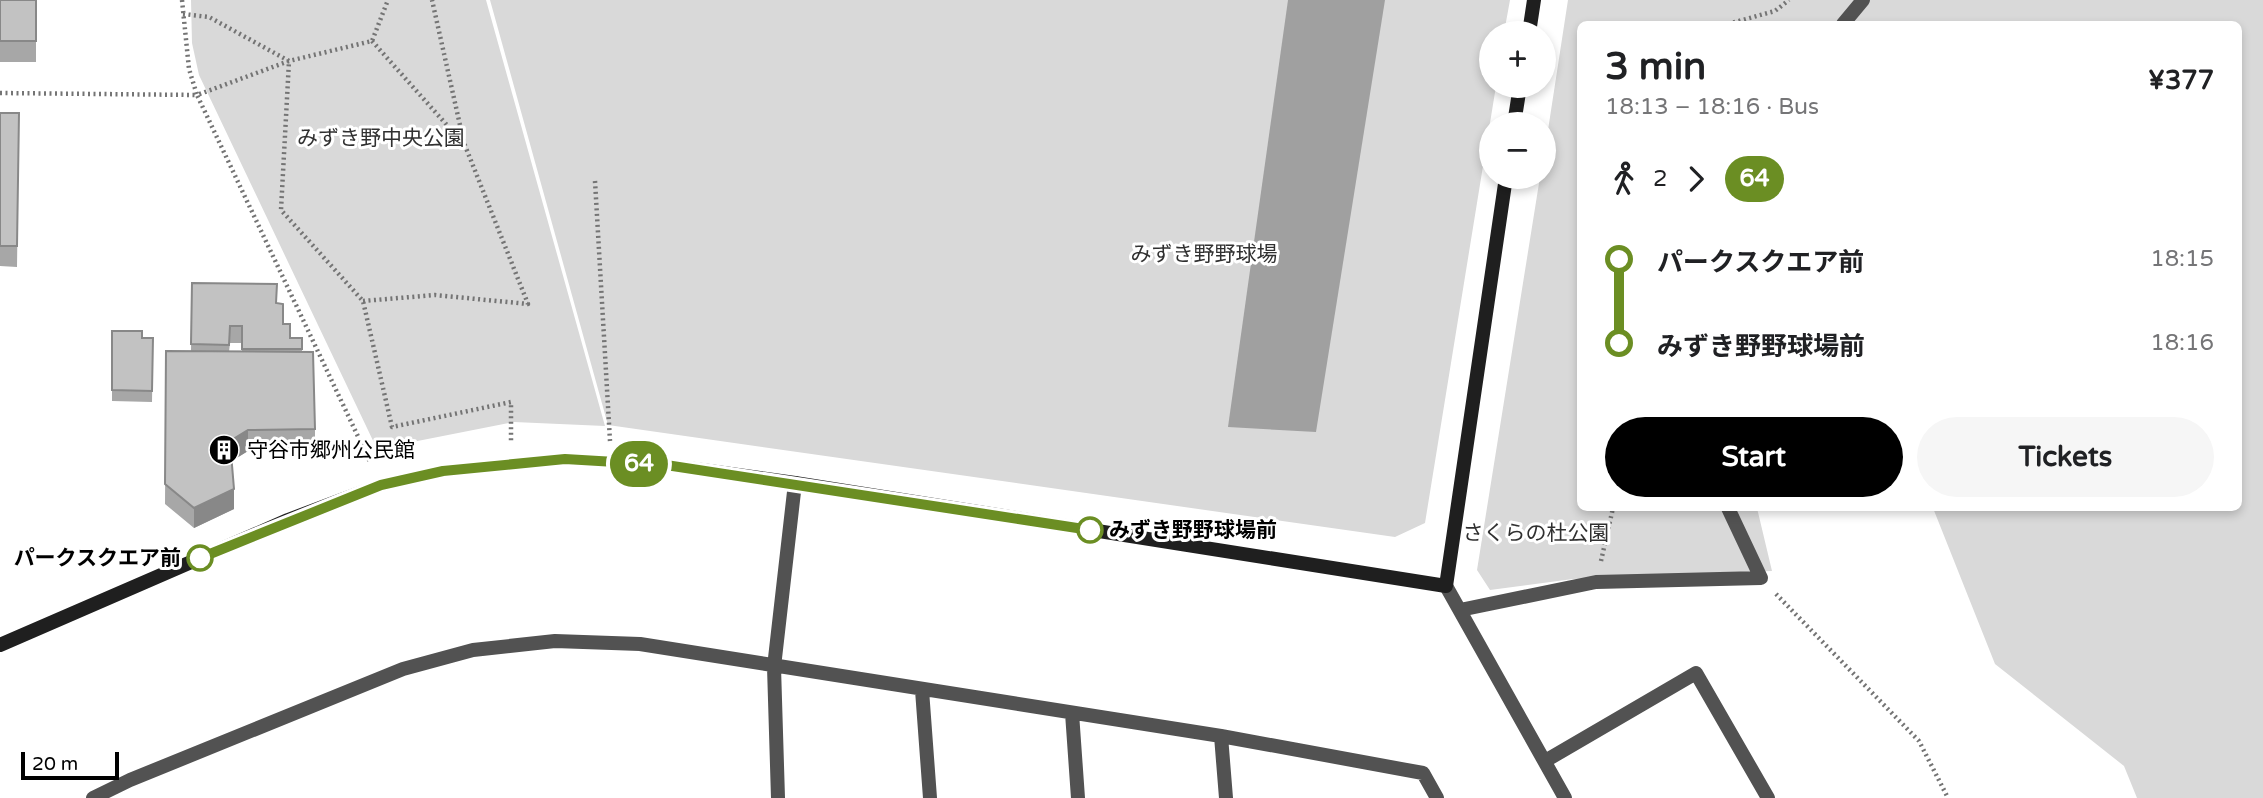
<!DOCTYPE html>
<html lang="en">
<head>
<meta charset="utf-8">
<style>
	:root { --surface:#fff; --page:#f6f6f6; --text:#202124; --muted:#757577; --accent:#000 }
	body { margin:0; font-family:"Varela Round","Noto Sans JP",sans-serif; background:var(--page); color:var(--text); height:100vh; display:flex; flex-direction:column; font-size:26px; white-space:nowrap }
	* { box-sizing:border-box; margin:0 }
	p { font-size:23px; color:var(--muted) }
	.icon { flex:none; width:38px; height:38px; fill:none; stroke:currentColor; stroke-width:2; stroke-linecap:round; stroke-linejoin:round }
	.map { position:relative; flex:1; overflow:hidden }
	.panel { position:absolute; left:1577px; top:21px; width:665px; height:490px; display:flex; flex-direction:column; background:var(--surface); border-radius:10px; box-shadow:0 4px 10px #0003 }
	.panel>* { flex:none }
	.badge { padding:0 14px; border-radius:23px; font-size:24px; line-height:46px }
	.buttons { position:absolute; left:1479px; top:21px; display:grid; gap:14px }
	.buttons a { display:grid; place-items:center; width:77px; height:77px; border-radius:50%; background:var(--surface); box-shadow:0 4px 10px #0003; font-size:35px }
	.scale { position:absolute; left:21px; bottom:18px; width:98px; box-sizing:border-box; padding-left:7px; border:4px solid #000; border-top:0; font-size:19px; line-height:24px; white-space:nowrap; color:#000; -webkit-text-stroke:5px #fff; paint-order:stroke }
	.map>.badge { position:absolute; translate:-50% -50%; box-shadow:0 0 0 4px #fff }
	.legs { display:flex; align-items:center; gap:10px; height:77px; padding:0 28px; font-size:23px }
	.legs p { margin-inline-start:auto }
	.summary { display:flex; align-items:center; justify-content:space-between; height:119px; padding:0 28px }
	h1 { font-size:38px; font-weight:700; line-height:52px }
	.button { display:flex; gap:14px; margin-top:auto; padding:14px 28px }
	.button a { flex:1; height:80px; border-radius:42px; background:var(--accent); color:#fff; font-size:28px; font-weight:700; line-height:80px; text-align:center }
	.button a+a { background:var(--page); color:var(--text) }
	ul { padding:0 28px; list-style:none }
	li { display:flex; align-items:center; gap:24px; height:84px; font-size:26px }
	li i { display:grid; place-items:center; width:10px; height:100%; margin:0 9px; background:currentColor }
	li i::after { content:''; width:18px; height:18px; margin:-9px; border:5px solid; border-radius:50%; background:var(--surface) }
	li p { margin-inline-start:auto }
	li:first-child i { background:linear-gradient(#0000 50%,currentColor 0) }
	li:last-child i { background:linear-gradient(currentColor 50%,#0000 0) }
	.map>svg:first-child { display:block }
</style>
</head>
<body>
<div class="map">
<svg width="2263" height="798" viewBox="0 0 2263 798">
	<rect width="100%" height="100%" fill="#fff"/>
	<path fill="#d9d9d9" d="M191 0H486L605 426 514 422 377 449 199 75 192 43Z
		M490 0H1510L1504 33H1491V86H1496L1425 523 1395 537 608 425Z
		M1568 0H2263V798H2137L2124 766 1995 664 1933 508H2238V24H1580V508H1757L1772 571 1573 579 1490 590 1477 570 1540 177H1544V156Z"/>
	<path fill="#a0a0a0" d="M1288 0H1385L1316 432 1228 427Z"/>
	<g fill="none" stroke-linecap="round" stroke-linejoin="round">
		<path stroke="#747474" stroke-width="4.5" stroke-dasharray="2 3.5" stroke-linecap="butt" d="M182 0 189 69 197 95 289 61 281 210 363 301 392 427 511 402V442
			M183 14 209 17 289 61 372 41 388 0
			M1728 24 1775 11 1789 0
			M372 41 462 142
			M0 93 197 95 371 464
			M595 181 610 441
			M363 301 435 295 528 304 464 143 432 0
			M1601 561 1613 508
			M1776 594 1919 741 1948 798"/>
		<path stroke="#525252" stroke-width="14" d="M1843 24 1863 0
			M1446 586 1565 798
			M1460 610 1596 582 1761 578 1728 508
			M922 690 930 798
			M1072 713 1078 798
			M1221 736 1226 798
			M1545 761 1696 673 1768 798
			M93 798 130 780 403 669 473 650 555 641 640 644 1221 736 1423 773 1437 798
			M778 798 774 667 795 483"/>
		<path stroke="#1f1f1f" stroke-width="14" d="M1529 33 1534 0
			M1514 124 1520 86
			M0 645 288 520 381 485 443 471 565 459 666 465 795 483 1446 586 1506 177"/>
	</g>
	<path fill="#a7a7a7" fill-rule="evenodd" d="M0 0H36V62H0Z
		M0 113H19L17 267 0 266Z
		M192 283 277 303 283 324 290 338H302V352L315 429V449L248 451 232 461 234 509 194 528 165 504 166 351H191ZM230 343H242V352H229Z
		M112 331 142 338H153L152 402 112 401Z"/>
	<path fill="#888" d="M248 430V451L230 462V441Z
		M234 489V509L194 528V508Z"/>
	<path fill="#c2c2c2" stroke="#888" stroke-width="2" d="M0 0H36V41H0Z
		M0 113H19L17 246H0Z
		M192 283 277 284 276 303 283 304V324H290V338H302V349H242V326H230L229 345 191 344Z
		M112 331H142V338H153L152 391 112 390Z
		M166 351 313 352 315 429 248 430 230 441 234 489 194 508 165 484Z"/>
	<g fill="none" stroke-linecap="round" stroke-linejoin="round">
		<g stroke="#fff" stroke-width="16">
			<path id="line-1" d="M200 558 381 485 443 471 565 459 666 465 1090 530"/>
		</g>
		<use href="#line-1" stroke="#6b8e23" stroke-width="10"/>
	</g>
	<defs>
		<g id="building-disc" transform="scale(1.575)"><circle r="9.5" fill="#000" stroke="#fff"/><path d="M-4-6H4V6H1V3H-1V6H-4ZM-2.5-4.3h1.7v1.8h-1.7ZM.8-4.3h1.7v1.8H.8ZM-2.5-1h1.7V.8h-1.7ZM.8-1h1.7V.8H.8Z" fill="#fff"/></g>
	</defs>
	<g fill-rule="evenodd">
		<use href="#building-disc" x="224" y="450"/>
	</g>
	<g fill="#fff" stroke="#6b8e23" stroke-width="3.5">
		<circle cx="1090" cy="530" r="12"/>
		<circle cx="200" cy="558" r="12"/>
	</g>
	<g text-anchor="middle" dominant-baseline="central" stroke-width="6" stroke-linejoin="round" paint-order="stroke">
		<g font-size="21" fill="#303030" stroke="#fff">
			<text x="381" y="138">みずき野中央公園</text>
			<text x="1204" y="254">みずき野野球場</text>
			<text x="1536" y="533">さくらの杜公園</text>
		</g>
		<g font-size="21" fill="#000" stroke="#fff" text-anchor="start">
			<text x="247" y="450">守谷市郷州公民館</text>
		</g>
		<g font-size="21" font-weight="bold" fill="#000" stroke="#fff" text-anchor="start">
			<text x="1109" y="530">みずき野野球場前</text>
			<text x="181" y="558" text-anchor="end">パークスクエア前</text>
		</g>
	</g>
</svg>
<div class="buttons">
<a>+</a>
<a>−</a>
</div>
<div class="scale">20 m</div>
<b class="badge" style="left:639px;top:464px;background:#6b8e23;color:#fff">64</b>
<section class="panel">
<div class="summary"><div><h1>3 min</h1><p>18:13 – 18:16 · Bus</p></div><b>¥377</b></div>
<div class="legs"><svg class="icon" aria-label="walk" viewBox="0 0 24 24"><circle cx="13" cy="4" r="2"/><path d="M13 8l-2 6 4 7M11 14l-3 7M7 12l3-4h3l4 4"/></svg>2<svg class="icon" aria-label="forward" viewBox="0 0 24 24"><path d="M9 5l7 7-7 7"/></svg><b class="badge" style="background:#6b8e23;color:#fff">64</b></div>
<ul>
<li><i style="color:#6b8e23"></i><b>パークスクエア前</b><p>18:15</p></li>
<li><i style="color:#6b8e23"></i><b>みずき野野球場前</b><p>18:16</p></li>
</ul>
<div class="button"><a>Start</a><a>Tickets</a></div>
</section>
</div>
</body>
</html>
